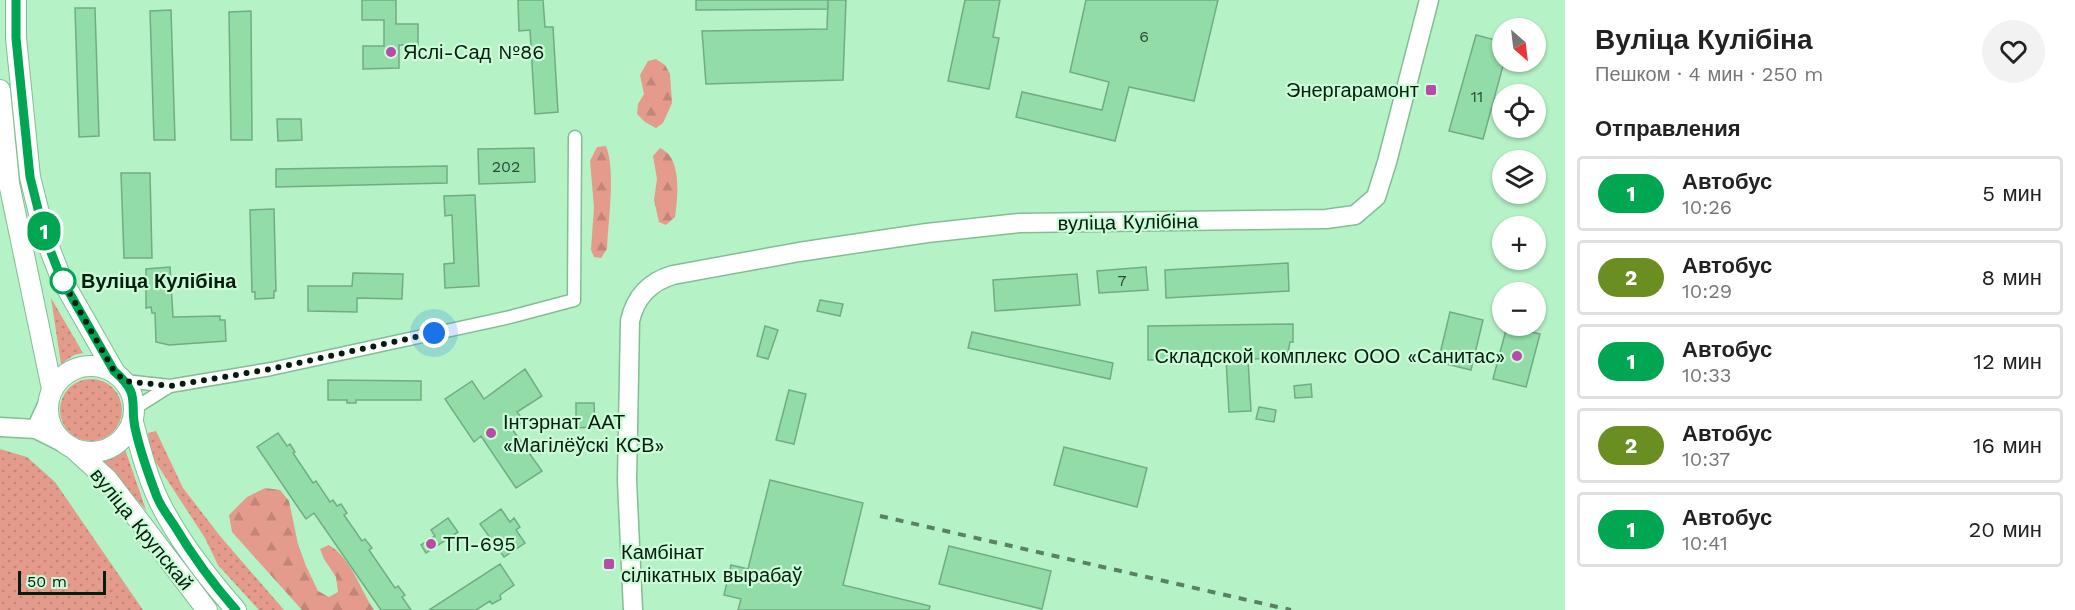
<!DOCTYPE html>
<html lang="ru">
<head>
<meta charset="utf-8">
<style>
	:root { --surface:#fff; --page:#f2f2f2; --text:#222; --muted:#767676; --line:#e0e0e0 }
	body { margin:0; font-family:"Work Sans",sans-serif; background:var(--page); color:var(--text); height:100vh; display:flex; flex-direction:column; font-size:22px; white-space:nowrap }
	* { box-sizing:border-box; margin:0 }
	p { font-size:20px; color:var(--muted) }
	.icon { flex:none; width:33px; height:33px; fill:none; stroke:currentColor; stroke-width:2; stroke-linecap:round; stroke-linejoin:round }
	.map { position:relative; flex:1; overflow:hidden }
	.side { display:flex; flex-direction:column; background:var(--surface); width:510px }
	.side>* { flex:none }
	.badge { padding:0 12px; border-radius:20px; font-size:21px; line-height:39px }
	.needle { width:39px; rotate:152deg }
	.tools { position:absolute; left:1492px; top:18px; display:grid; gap:12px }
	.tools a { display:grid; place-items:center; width:54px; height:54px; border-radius:50%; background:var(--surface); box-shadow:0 2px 4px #0004; font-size:30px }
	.scale { position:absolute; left:18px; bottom:15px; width:88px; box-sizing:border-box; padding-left:6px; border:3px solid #051d0d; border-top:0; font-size:16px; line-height:21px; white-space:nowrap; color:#051d0d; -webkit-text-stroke:4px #cbfcd8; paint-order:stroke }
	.you { position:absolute; width:30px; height:30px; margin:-15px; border:4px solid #fff; border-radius:50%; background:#1a73e8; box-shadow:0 0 0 9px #1a73e833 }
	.map>.badge { position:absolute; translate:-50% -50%; box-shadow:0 0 0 3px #fff }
	h2 { padding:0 30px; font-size:22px; line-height:54px }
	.round { display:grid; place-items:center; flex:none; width:63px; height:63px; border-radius:32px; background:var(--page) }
	.head { display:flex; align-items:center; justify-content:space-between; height:102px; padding:0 30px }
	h1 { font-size:28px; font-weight:700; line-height:45px }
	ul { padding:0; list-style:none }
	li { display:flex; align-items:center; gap:18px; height:75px; margin:0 12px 9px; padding:0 18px; border:3px solid var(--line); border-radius:6px }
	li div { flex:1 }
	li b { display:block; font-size:22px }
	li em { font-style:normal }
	li .badge { min-width:66px; font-weight:700; text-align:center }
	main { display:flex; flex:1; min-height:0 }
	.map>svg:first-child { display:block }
</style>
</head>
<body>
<main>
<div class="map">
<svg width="1565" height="610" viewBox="0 0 1565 610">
	<defs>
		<pattern id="grass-dots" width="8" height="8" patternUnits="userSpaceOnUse" patternTransform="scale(1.5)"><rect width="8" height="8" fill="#e49b8b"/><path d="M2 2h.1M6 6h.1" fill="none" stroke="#c28577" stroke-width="1.8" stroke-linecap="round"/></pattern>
		<pattern id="forest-firs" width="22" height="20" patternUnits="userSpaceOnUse" patternTransform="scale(1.5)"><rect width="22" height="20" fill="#e49b8b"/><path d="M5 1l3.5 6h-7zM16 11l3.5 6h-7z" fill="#c28577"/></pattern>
	</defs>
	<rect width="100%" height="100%" fill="#b5f2c6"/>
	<path fill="url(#grass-dots)" d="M51 298 83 353 74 355 61 364Z
		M60 410a31 31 0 1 1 62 0a31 31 0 1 1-62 0Z
		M156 431 183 488 220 536 284 610H259L218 565 205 538 151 455 148 433Z
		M0 449 27 457 55 482 143 610H0Z
		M125 449 146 510 102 461 116 455Z"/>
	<path fill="url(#forest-firs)" d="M656 59 665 65 670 74 672 103 663 123 656 128 645 122 637 114 638 104 644 94 640 75 648 61Z
		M606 146C616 171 608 221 607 249L601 258 594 257 591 250 594 207 590 161 597 147Z
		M660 148C682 157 678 197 675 217L666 225 659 222 654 200 657 179 653 156Z
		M265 488 280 490 289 501 298 544 306 566 318 591 329 597 338 592 336 577 324 559 320 549 329 545C351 558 360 589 374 610H302L232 532 229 515 247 497Z"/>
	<path fill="#91dca7" stroke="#71ac83" stroke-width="1.5" d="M362 0H396V24H418V45H399V68L363 69V46H384V20H362Z
		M518 0H543L545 27H553L558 112 535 114 530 30 519 31Z
		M696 0H828V9L696 10Z
		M828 0H846L843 80 706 84 702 31 827 29Z
		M965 0H1000L993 37 999 38 989 89 948 81Z
		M1086 0H1218L1194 101 1129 87 1115 141 1016 117 1022 92 1102 110 1109 82 1070 72Z
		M75 8H95L99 136 79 137Z
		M171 10 175 140H154L150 11Z
		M251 11 252 140H231L229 12Z
		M1476 35 1503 42V66L1483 139 1449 131Z
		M277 119H301L302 140 278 141Z
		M534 148 535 182 479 184 478 149Z
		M447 166V183L276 187V169Z
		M121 173H150L152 258H124Z
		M475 195 479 286 445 288 444 264 454 263 452 215 445 216 444 196Z
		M274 209 276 291H274V298L255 299V292H252L250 210Z
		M1288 263 1289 291 1166 298 1165 270Z
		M170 267 173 317 220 316V320H225L226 341 169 345 156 342 155 313H152L151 307 146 308V269Z
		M1146 267 1148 290 1099 293 1097 271Z
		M353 273 403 274 402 299 357 298V312L308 311V286H352Z
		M1077 274 1080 305 995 311 993 280Z
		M820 300 843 304 840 316 817 311Z
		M1450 312 1483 320 1471 370 1438 362Z
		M1293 324V342H1290L1287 358 1248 359 1251 411 1229 412 1226 359 1148 360V326Z
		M765 326 778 330 768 359 757 356Z
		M1507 326 1540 334 1526 387 1493 379Z
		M972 332 1113 363 1110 379 968 348Z
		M525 369 542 396 517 412 524 421 512 429 542 471 516 488 481 436 474 442 445 399 472 381 484 399Z
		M328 380 421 381V400H356V403H347V400H328Z
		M1311 384 1312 397 1295 398 1294 386Z
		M789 390 806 394 794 444 776 440Z
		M576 403H594L595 427 576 428Z
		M1259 407 1276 410 1274 422 1256 419Z
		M278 433 287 446 290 444 295 452 293 453 313 483 316 481 330 502 333 500 337 506 341 504 347 513 344 515 362 541 365 539 372 548 369 550 395 588 398 586 405 595 402 597 411 610H381L314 513 306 519 257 447Z
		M1064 447 1147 468 1137 507 1054 485Z
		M770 480 863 503 843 585 930 606 929 610H738L741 599 724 595 731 565 748 569Z
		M501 509 510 522 514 518 520 527 516 530 525 543 504 557 480 524Z
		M448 518 458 532 426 553 421 545 435 536 431 530Z
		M949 546 1051 571 1042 609 939 584Z
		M500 564 514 585 500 595 501 599 492 604 490 601 476 610H429Z"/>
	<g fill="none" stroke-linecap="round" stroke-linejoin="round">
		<g stroke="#82be94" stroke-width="15">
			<path id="street" d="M125 381 170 386 271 369 510 317 574 300 575 137
				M135 408 170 386"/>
		</g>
		<g stroke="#82be94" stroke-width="21">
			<path id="secondary" d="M0 427 36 429 62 442
				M36 429 48 403
				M633 610 627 481 630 321C635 298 649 282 673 275L799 252 927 233 1019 223 1326 219 1355 215 1376 197 1387 162 1429 0"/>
		</g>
		<g stroke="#82be94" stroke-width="22">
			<path id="primary" d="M16 0V38L30 177 45 237 61 278 114 371
				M0 90 9 183 52 389
				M48 409a43 43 0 1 1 86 0a43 43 0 1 1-86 0Z
				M133 422C140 448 147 476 159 501 178 540 207 577 236 610
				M74 449 108 480 207 610"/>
		</g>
		<use href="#street" stroke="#fff" stroke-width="12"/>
		<use href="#secondary" stroke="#fff" stroke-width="18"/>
		<use href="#primary" stroke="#fff" stroke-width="20"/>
		<path stroke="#598265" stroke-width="4" stroke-dasharray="8 8" stroke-linecap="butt" d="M880 516 1291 610"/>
	</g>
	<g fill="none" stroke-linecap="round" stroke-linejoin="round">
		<g stroke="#fff" stroke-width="14">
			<path id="line" d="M16 0V38L30 177 45 237 61 278 114 371C143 396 128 403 136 432 141 454 149 476 157 497 161 507 168 516 174 525 192 555 212 583 236 610"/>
		</g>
		<use href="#line" stroke="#00a651" stroke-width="9"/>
		<path stroke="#051d0d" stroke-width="6" stroke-dasharray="0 10.8" d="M63 281 61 278 114 371 125 381 170 386 271 369 434 333"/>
	</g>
	<g fill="#b84aa9" stroke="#cbfcd8" stroke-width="2">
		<circle cx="391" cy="52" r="6"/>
		<rect x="1425" y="84" width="12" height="12" rx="3"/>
		<circle cx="1517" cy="356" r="6"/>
		<circle cx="491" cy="433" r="6"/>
		<circle cx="431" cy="544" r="6"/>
		<rect x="603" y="558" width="12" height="12" rx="3"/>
	</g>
	<circle fill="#fff" stroke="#00a651" stroke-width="3" cx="63" cy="281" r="12"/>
	<g text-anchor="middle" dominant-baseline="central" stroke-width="4.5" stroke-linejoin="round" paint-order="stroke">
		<g font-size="16" fill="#284d34">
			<text x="1144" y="36">6</text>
			<text x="1477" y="96">11</text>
			<text x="506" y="166">202</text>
			<text x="1122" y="280">7</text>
		</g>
		<g font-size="20" fill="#051d0d" stroke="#cbfcd8" text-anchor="start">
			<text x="403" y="52">Яслі-Сад №86</text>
			<text x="1419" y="90" text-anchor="end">Энергарамонт</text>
			<text x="1505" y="356" text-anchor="end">Складской комплекс ООО «Санитас»</text>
			<text x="503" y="422">Інтэрнат ААТ<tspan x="503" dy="23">«Магілёўскі КСВ»</tspan></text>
			<text x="443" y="544">ТП-695</text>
			<text x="621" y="552">Камбінат<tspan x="621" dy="23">сілікатных вырабаў</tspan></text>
		</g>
		<g font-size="20" fill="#051d0d" stroke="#cbfcd8">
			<text transform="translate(1128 222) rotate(-1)">вуліца Кулібіна</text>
			<text transform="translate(142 529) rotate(51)">вуліца Крупскай</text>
		</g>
		<g font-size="20" font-weight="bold" fill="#051d0d" stroke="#cbfcd8" text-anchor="start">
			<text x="81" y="281">Вуліца Кулібіна</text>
		</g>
	</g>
</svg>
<div class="tools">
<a><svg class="needle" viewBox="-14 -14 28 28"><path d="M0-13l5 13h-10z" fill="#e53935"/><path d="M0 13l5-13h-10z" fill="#767676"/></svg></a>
<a><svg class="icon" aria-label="locate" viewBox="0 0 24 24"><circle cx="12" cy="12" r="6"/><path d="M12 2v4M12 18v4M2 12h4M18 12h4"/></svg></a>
<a><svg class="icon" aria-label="layers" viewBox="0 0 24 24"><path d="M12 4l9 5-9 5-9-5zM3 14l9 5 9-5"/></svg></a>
<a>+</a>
<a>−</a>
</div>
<div class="scale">50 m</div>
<div class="you" style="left:434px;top:333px"></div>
<b class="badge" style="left:44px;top:231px;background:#00a651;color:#fff">1</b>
</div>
<section class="side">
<div class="head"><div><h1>Вуліца Кулібіна</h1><p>Пешком · 4 мин · 250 m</p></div><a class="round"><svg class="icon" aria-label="heart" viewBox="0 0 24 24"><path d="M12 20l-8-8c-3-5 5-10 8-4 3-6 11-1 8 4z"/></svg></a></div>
<h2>Отправления</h2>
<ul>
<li><span class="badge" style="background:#00a651;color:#fff">1</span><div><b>Автобус</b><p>10:26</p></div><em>5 мин</em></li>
<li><span class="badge" style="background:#6b8e23;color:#fff">2</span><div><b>Автобус</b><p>10:29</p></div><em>8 мин</em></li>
<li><span class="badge" style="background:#00a651;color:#fff">1</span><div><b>Автобус</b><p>10:33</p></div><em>12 мин</em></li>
<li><span class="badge" style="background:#6b8e23;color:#fff">2</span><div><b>Автобус</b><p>10:37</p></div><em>16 мин</em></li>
<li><span class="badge" style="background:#00a651;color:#fff">1</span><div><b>Автобус</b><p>10:41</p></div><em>20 мин</em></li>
</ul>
</section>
</main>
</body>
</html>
